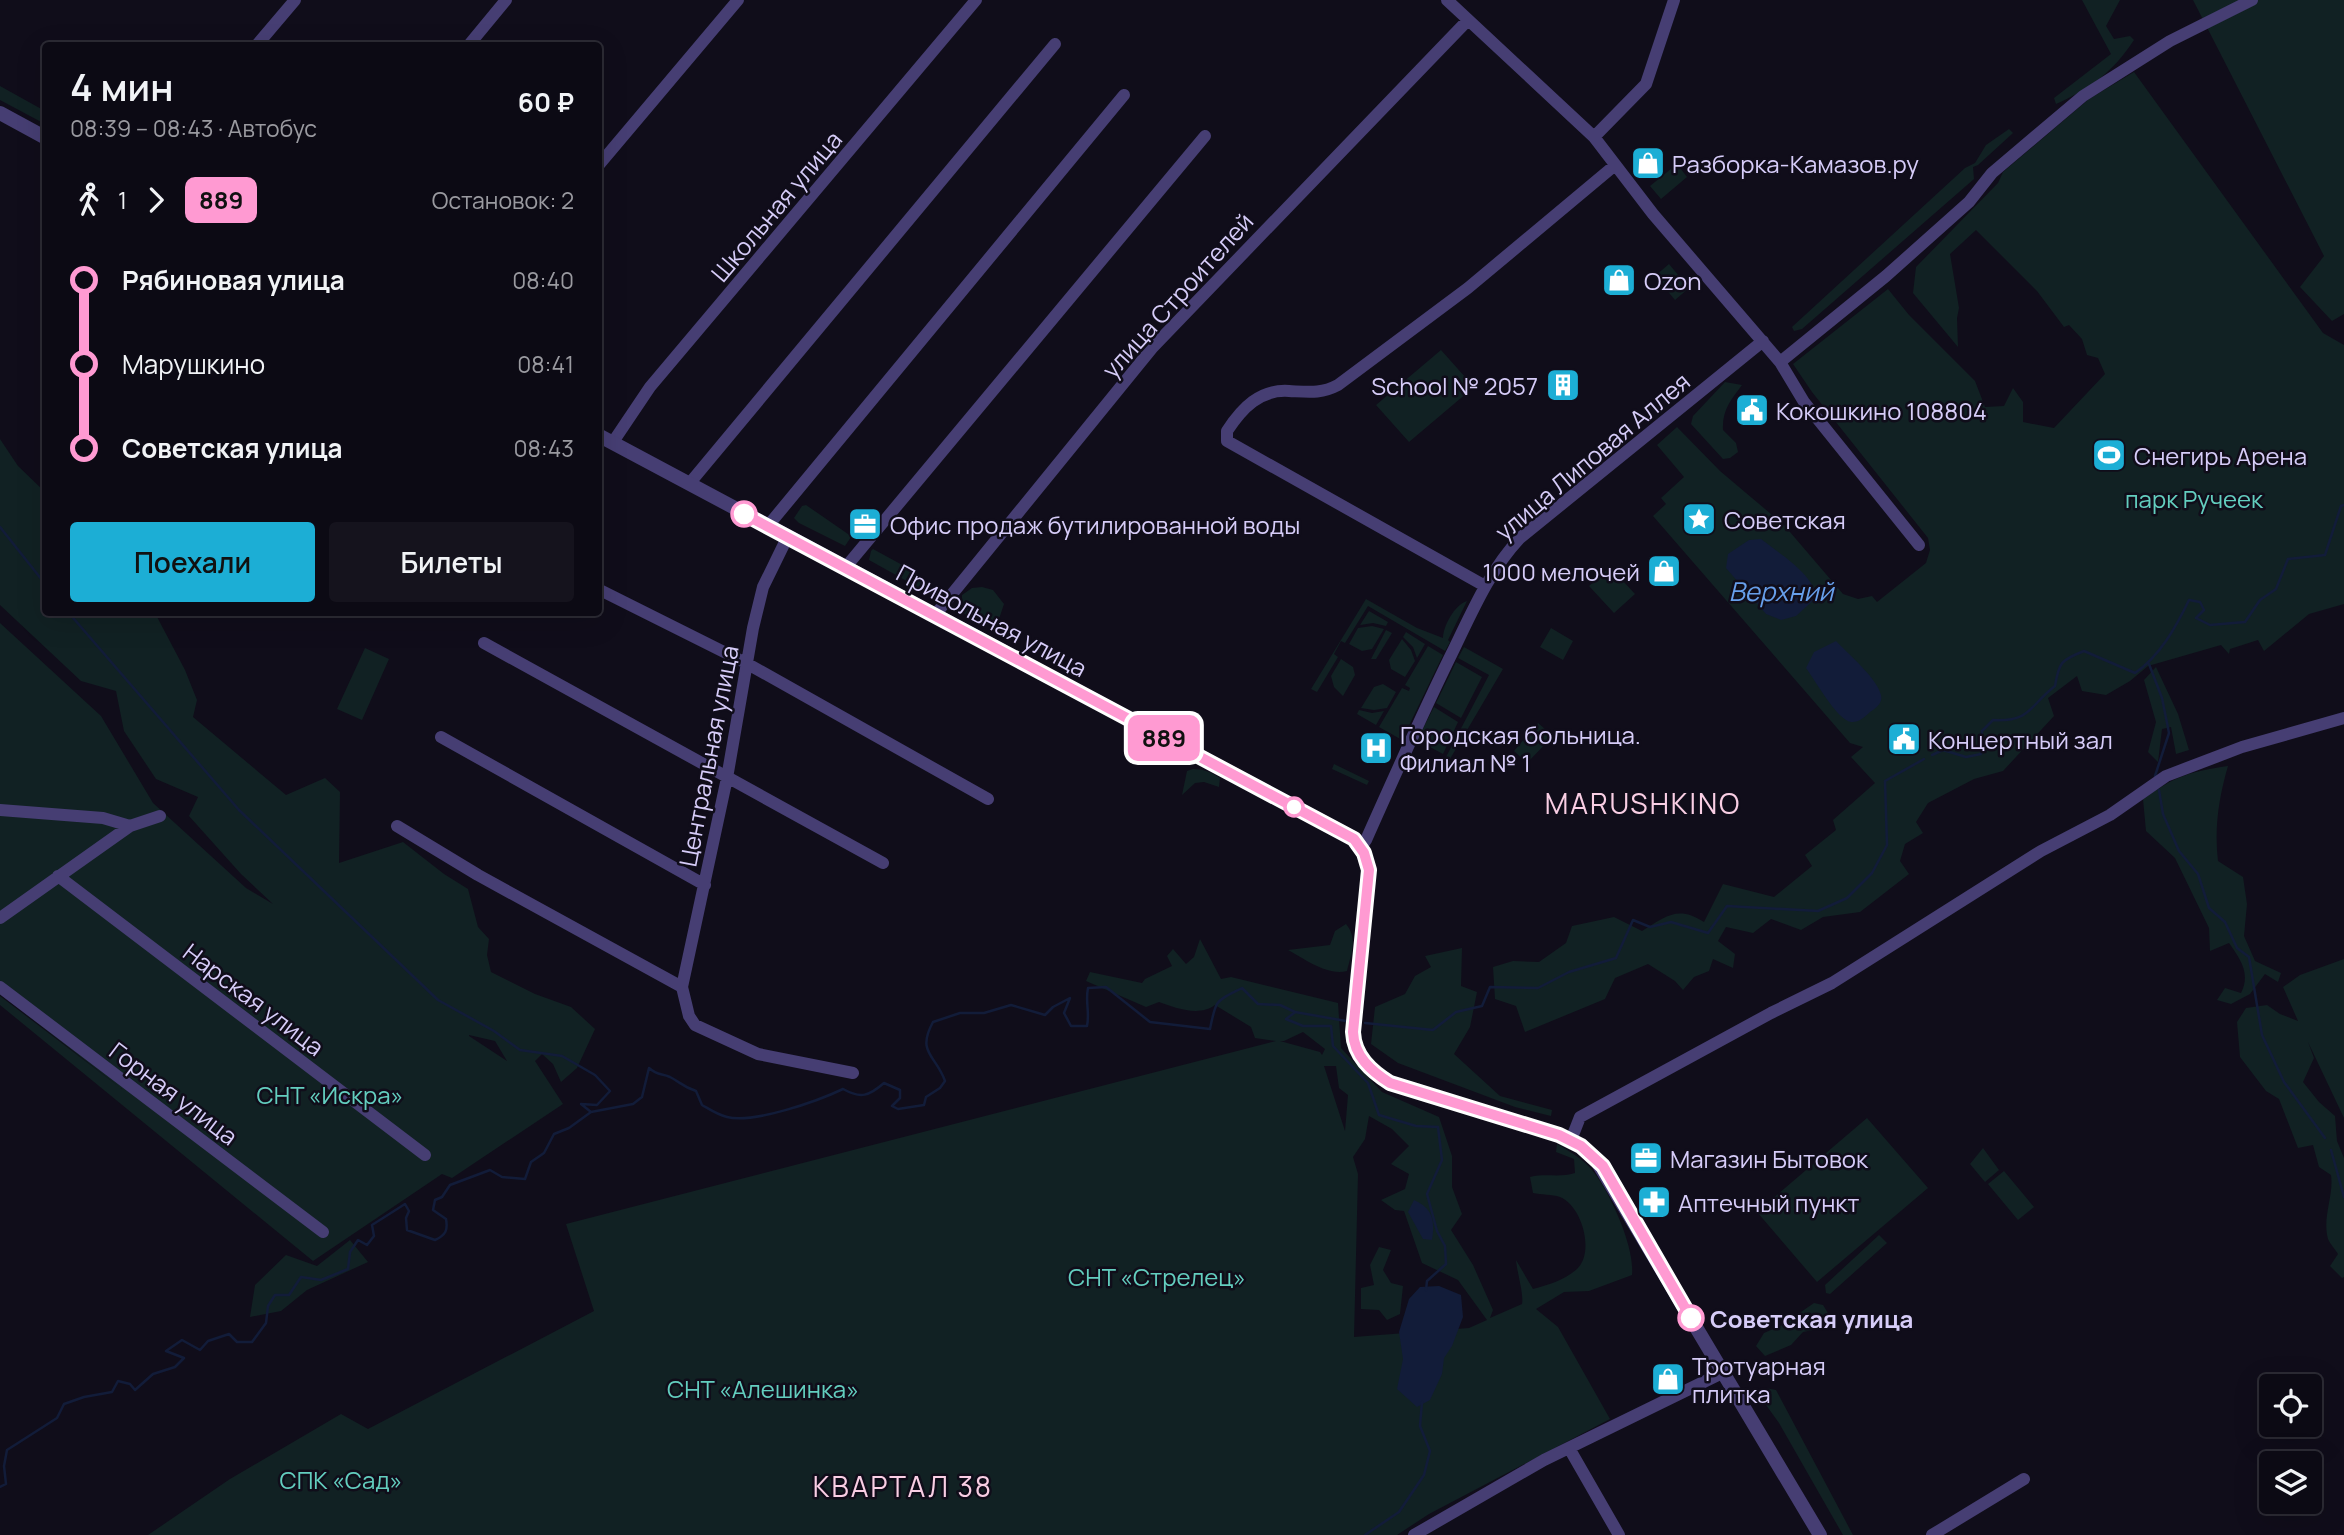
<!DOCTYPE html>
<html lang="ru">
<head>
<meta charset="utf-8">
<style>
	:root { --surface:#0c0a14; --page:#15131d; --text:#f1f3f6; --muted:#9a9aa0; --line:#2c2b34; --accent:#1caed5 }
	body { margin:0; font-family:Manrope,sans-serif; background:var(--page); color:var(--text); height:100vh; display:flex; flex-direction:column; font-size:26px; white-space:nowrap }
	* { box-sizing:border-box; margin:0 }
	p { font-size:23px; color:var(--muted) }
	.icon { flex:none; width:38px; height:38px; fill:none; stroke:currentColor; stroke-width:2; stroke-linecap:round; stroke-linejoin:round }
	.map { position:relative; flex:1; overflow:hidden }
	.panel { position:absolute; left:42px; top:42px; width:560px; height:574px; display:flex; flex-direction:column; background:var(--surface); border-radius:7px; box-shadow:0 7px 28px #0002,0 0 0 2px var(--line) }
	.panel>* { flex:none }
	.badge { padding:0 14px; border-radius:10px; font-size:24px; line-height:46px }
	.tools { position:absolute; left:2259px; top:1374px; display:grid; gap:14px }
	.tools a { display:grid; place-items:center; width:63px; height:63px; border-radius:7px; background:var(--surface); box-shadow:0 7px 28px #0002,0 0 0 2px var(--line); font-size:35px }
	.map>.badge { position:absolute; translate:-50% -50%; box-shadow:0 0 0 4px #fff }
	.legs { display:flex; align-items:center; gap:10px; height:77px; padding:0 28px; font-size:23px }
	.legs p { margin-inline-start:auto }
	.head { display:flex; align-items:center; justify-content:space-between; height:119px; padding:0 28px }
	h1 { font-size:38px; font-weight:600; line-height:52px }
	.action { display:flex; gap:14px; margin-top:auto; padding:14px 28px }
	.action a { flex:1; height:80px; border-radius:7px; background:var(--accent); color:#111; font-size:28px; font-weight:600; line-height:80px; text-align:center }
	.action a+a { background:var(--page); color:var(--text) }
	ul { padding:0 28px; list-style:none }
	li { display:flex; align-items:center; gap:24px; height:84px; font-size:26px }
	li i { display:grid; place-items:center; width:10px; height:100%; margin:0 9px; background:currentColor }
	li i::after { content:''; width:18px; height:18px; margin:-9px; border:5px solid; border-radius:50%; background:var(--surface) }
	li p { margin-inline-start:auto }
	li:first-child i { background:linear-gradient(#0000 50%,currentColor 0) }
	li:last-child i { background:linear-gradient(currentColor 50%,#0000 0) }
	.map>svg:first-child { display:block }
</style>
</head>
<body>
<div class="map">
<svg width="2344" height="1535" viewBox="0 0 2344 1535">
	<rect width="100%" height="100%" fill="#100d1a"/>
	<path fill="#112123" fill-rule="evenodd" d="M2082 0H2120L2106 26 2114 39 2130 36 2134 40C2113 72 2090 89 2056 104L2054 98 2111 54Z
		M2193 0H2344V314L2332 321 2300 287 2324 256Z
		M2134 72 2323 333 2344 345V604L2309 614 2264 651 2258 640 2230 649 2229 654 2221 645 2148 666 2130 681 2106 695 2082 691 2077 676 2048 698 2054 716 2003 771 1974 779 1928 803 1916 822 1923 833 1905 844 1900 861 1909 874 1860 912 1823 917 1801 930 1771 919 1753 933 1726 927 1718 941 1735 954 1733 968 1713 959 1709 971 1694 977 1683 990 1675 981 1648 964 1615 978 1605 999 1525 1032 1516 1006 1495 999 1493 967 1513 961 1539 962 1566 943 1572 926 1614 917 1642 931C1666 916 1678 905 1704 922L1723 884 1774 897 1812 866 1805 855 1836 830 1833 820 1875 783 1851 757 1863 747 1850 743 1653 516 1666 504 1661 498 1684 477 1657 445 1677 427 1720 471 1784 525 1843 594 1858 599 1872 596 1877 602 1926 563 1930 550 1928 538 1812 392 1793 364 1888 289 1909 315 1975 381 1985 407 2004 406 2013 388 2023 402V422L2054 428 2105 374 2098 358 2087 355 2082 339 2069 325 2064 327 2037 291 1976 230 1950 254 1959 308 1957 318 1958 347 1913 293 1916 267 1998 183 2003 172 2089 99Z
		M0 86 45 111V124L0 100Z
		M2009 129 2013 133 1978 165 1973 167 1974 179 1802 329 1794 331 1792 327 1965 168 1975 163 1986 145Z
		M1677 164 1687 177 1661 199 1650 186Z
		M1669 264 1689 288 1675 300 1655 276Z
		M1441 350 1474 387 1409 442 1376 405Z
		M1725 382 1742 385C1731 400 1722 410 1723 430L1736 443 1738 452 1730 458 1723 459 1691 424 1693 416Z
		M0 439 18 466 45 492 46 612 155 613 185 670 197 700 193 717 286 795 325 778 340 792 339 863 403 842 444 874 468 889 478 927 489 939 487 955 491 972 535 994 571 1007 595 1029 577 1068 561 1082 553 1064 542 1054 535 1061 563 1104 452 1178 442 1174 313 1261 0 1005V996L122 1089 0 994V623L101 716 153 803 246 888 273 904 241 874 189 816 198 797 156 779 124 731 116 691 81 681 0 605ZM469 1035 495 1041 507 1061 469 1036Z
		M806 505 848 534 851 537 845 546 799 523 794 518 802 506Z
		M873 549 906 567 941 593 936 595 930 594 869 560 871 551Z
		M1610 567 1635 594 1614 613 1589 586Z
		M982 587 993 590 1004 604 997 625 975 622 961 611 962 595 972 588Z
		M1366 599 1417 628 1443 638C1443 627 1454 605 1467 601L1448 640 1450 642 1445 651 1368 606 1345 643 1341 641 1334 654 1338 657 1317 692 1311 689Z
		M1369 611 1388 622 1386 626 1373 623 1360 625Z
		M1372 626 1384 629 1372 649 1362 651 1349 644 1358 628Z
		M1551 628 1573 641 1563 660 1540 647Z
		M1386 630 1392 633 1376 659H1371Z
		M1406 632 1425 644 1417 658 1413 647 1403 637Z
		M1402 639 1411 650 1415 661 1405 677 1391 669 1389 660Z
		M1428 646 1443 655 1402 740 1379 727 1402 688 1409 691 1410 688 1405 685Z
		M1464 647 1503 669 1450 759 1446 757 1489 675 1458 658Z
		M365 648 389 659 362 720 337 709Z
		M1341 659 1353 667 1355 675 1343 696 1334 687 1331 676Z
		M1456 662 1482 677 1461 718 1436 703Z
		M2156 667 2178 714 2189 750 2176 754 2171 727 2162 729 2158 762 2148 752 2156 722 2144 680Z
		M1383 684 1396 692 1387 708 1374 710 1361 708 1374 687Z
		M1434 707 1458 722 1443 754 1417 740Z
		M1359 710 1372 713 1384 711 1376 725 1357 714Z
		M1538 723 1553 736 1527 763 1514 751Z
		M1334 764 1369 781 1367 785 1332 769Z
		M2228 766C2219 797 2214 828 2218 861L2243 877 2247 904 2244 936 2255 961 2281 973 2278 982 2265 974 2250 994 2231 1004 2217 1000 2225 988 2241 993C2251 973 2240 959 2229 943L2210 951 2209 928 2175 858 2146 831 2143 799C2176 776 2188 772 2228 766Z
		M1193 769C1203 769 1211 772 1220 778L1219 787 1204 782 1195 783 1182 795 1187 771Z
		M1346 924C1358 938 1351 954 1347 971 1327 976 1305 959 1288 950L1330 945 1335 931Z
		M1200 939 1221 979 1231 977 1338 1003 1341 1048 1382 1092 1439 1117 1452 1156V1187L1462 1214 1451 1230 1473 1265 1493 1310 1490 1318 1522 1304C1524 1295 1517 1272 1516 1260L1533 1289C1548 1285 1565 1280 1577 1269 1595 1252 1582 1206 1560 1197 1552 1194 1541 1195 1533 1193L1530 1177C1546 1173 1559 1178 1575 1173L1574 1159 1556 1152 1557 1144C1569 1151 1583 1159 1592 1170 1610 1192 1635 1247 1632 1275L1589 1291 1564 1292 1536 1309 1558 1327 1610 1419 1429 1514 1397 1535H148L230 1479 341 1414 368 1429 594 1311 566 1224 1276 1041 1255 1038 1251 1027 1215 1005C1199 1017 1176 1008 1159 1002L1146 1007 1086 981 1090 972 1142 983 1145 979 1172 966 1167 956 1173 949 1186 964 1194 957ZM1303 1032 1325 1049 1322 1055 1320 1052 1280 1041H1284ZM1324 1066H1336L1339 1088 1348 1095 1345 1131ZM1369 1116 1392 1129 1409 1146 1391 1164 1409 1174 1405 1189 1381 1200 1395 1210 1404 1211 1422 1263 1458 1280 1487 1320 1469 1328 1354 1337 1358 1174 1353 1157 1365 1139Z
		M1462 948 1461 986 1477 992 1470 1027 1454 1054 1500 1096 1552 1110 1551 1116 1515 1107 1398 1063 1371 1044 1375 1007 1405 994 1415 976 1431 967 1425 956Z
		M2344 959V1118L2308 1042 2314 1058 2303 1082 2319 1102 2335 1116 2337 1141 2344 1158V1277L2342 1278 2330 1266 2338 1254C2335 1249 2330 1244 2328 1239 2322 1217 2334 1196 2331 1175L2319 1167 2313 1145 2298 1148 2279 1099 2266 1091 2240 1057 2237 1022 2246 1008 2267 1005 2280 1014 2298 1021 2283 987 2300 975Z
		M1867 1118 1928 1188 1817 1282 1757 1212Z
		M1983 1148 1999 1170 1985 1182 1970 1164Z
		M2004 1171 2034 1207 2018 1220 1988 1184Z
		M1879 1235 1887 1243 1830 1294 1826 1293 1825 1285Z
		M350 1240 368 1262 307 1290 281 1311 250 1317 255 1285 286 1255 317 1266Z
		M1379 1247 1391 1250 1383 1270 1391 1283 1403 1286 1400 1314 1387 1320 1379 1310 1361 1309V1288L1374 1285 1370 1265Z
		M1814 1303 1823 1305 1831 1318 1823 1328 1803 1332 1791 1345 1765 1356 1756 1346 1764 1333 1782 1325Z
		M1765 1388 1776 1390 1853 1535H1843L1779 1423 1761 1398Z"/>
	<path fill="#121c39" d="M1761 539C1780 554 1812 573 1817 597L1796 616 1781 620 1766 614 1726 568 1728 554 1749 540Z
		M1836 641C1848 654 1877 678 1881 695 1883 703 1876 708 1870 712 1865 717 1858 723 1851 722 1837 720 1815 680 1806 668L1814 652Z
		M1414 1200C1433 1208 1435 1221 1432 1240L1423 1239 1408 1212Z
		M1439 1286 1461 1295 1463 1317 1452 1346 1444 1358 1442 1374 1430 1400 1417 1407 1397 1389 1403 1359 1399 1332 1409 1299 1420 1287Z"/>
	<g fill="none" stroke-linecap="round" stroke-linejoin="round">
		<path stroke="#121c39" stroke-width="2.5" d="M0 527 46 585
			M68 612 239 810 438 1000 494 1031 520 1050 562 1056 595 1075 610 1091 597 1105 581 1104 591 1112
			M2149 664 2162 698 2169 733 2155 776
			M1932 755 1943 750 1966 757 1981 754 1982 731 1993 720C2031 722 2029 706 2055 686 2059 662 2061 660 2084 651L2135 673C2160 656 2176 627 2189 600L2200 602 2204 610 2196 618 2210 625 2245 622 2260 600 2276 589 2288 559 2325 555 2341 506 2344 505
			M2159 790 2163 814 2179 851 2198 874 2209 908 2225 922 2237 948 2249 957 2262 1035 2284 1082 2325 1138
			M1294 1013 1286 1019 1303 1026H1331L1333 1046 1368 1083 1379 1115 1416 1126 1438 1127 1442 1160 1427 1194 1437 1231 1445 1246 1446 1264 1427 1281 1426 1290
			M1365 1023 1433 1030 1456 1012 1482 1006 1490 987 1538 988 1569 972 1616 958 1633 920 1650 927 1671 922 1708 933 1727 906 1818 911 1847 898 1872 873 1887 845 1885 781 1924 759
			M2331 1150 2344 1197
			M0 1487 6 1484 4 1466 7 1450 57 1418 64 1404 84 1397 112 1392 118 1381 130 1384 135 1390 153 1374 175 1367 184 1358 166 1351 182 1340 200 1350 208 1341 229 1334 237 1342H252L266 1323 268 1306 275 1295H289L301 1277 321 1280 348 1269 350 1252 358 1240 367 1245 374 1236 372 1225 405 1204 409 1211 406 1218 407 1230 435 1240C446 1235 448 1230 446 1219L433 1210 435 1200 442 1197 450 1185 490 1170 502 1177 525 1179 531 1162 544 1153 554 1134 569 1128 591 1112 633 1104 642 1097 649 1068C658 1076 661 1073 670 1077 680 1082 683 1087 696 1091L702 1105C709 1109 718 1115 727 1117 753 1124 818 1101 843 1089 861 1099 869 1096 884 1083L900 1090V1098L892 1106 898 1109 924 1105 926 1097 940 1088 945 1081C936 1055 916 1053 933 1022L960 1013H984L1011 1005 1045 1015 1053 1007 1070 998 1064 1013 1071 1026H1087C1090 1012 1085 1002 1088 988L1106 987 1150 1022 1210 1029C1216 999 1215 1002 1242 988L1258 1004 1280 1005 1295 1012 1346 1021
			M1365 1535 1399 1512 1424 1475 1430 1451 1420 1426 1422 1402"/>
		<path stroke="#463e73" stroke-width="12" d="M1447 0 1594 137 1653 214 1780 362 1804 402 1919 545
			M256 46 295 0
			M468 46 506 0
			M1594 137 1646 84 1674 0
			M598 166 738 0
			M1780 362 1886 276 1969 202 1992 173 2083 96 2170 41 2252 0
			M613 442 650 387 976 0
			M689 484 1055 44
			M767 527 1124 95
			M787 538 763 587 753 628 727 778 682 987 689 1016 695 1025 758 1054 853 1073
			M845 568 1205 136
			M1485 586 1227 441V431C1242 408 1260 389 1289 391 1309 392 1321 394 1338 385L1468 288 1614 166
			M598 589 746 663 988 799
			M935 615 1153 347 1468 20
			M484 643 883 863
			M441 737 705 885
			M0 810 103 818 130 826
			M397 826 478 875 682 987
			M1361 847 1366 840C1394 777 1422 714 1452 653 1472 612 1489 571 1520 538L1763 341
			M58 876 425 1155
			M0 918 130 826 160 816
			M0 987 323 1232
			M1571 1140 1580 1117 1771 1013 1832 983 2041 851 2110 815 2166 776 2242 747 2344 718
			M1569 1448 1619 1535
			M1414 1535 1544 1460 1724 1372
			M1932 1535 2024 1479"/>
		<path stroke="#463e73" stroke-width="14" d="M0 113 46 138
			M598 435 1355 839 1364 853 1369 870 1353 1032C1354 1056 1371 1071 1390 1083L1559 1135 1576 1143 1595 1158 1820 1535"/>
	</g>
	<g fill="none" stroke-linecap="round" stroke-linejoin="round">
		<g stroke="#fff" stroke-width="16">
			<path id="line-1" d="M744 514 1354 839 1364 853 1369 870 1353 1032C1354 1056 1371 1071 1390 1083L1559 1135 1581 1146 1603 1166 1691 1318"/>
		</g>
		<use href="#line-1" stroke="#ff9ad2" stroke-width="10"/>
	</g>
	<defs>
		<g id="shop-square" transform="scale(1.75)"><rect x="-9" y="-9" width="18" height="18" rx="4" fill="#1caed5" stroke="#100d1a"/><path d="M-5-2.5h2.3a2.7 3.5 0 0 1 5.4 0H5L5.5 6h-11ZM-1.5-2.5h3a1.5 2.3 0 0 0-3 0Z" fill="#fff"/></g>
		<g id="building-square" transform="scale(1.75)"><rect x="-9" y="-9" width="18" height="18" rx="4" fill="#1caed5" stroke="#100d1a"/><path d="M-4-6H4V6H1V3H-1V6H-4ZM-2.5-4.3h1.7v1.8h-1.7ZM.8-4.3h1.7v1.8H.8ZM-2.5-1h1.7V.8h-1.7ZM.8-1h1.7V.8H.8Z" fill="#fff"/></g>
		<g id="civic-square" transform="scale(1.75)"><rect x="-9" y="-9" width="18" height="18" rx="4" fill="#1caed5" stroke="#100d1a"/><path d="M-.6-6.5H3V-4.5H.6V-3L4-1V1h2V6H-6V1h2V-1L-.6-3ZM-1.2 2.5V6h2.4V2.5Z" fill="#fff"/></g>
		<g id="stadium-square" transform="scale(1.75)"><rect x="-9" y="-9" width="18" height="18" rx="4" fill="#1caed5" stroke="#100d1a"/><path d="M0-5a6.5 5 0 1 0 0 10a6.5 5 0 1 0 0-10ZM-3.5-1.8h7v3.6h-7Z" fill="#fff"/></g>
		<g id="sight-square" transform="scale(1.75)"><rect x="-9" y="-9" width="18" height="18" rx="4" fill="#1caed5" stroke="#100d1a"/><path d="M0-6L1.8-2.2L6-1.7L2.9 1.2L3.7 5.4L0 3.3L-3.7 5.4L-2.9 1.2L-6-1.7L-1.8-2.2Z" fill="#fff"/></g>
		<g id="office-square" transform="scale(1.75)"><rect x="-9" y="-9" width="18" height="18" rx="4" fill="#1caed5" stroke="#100d1a"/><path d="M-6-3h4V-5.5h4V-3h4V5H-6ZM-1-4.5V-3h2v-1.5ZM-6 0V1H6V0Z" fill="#fff"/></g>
		<g id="hospital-square" transform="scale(1.75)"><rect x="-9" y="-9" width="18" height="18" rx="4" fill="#1caed5" stroke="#100d1a"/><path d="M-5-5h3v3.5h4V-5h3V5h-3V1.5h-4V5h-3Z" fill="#fff"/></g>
		<g id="pharmacy-square" transform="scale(1.75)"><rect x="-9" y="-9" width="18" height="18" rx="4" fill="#1caed5" stroke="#100d1a"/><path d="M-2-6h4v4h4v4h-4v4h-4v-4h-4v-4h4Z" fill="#fff"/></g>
	</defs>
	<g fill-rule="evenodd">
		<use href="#shop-square" x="1648" y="163"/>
		<use href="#shop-square" x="1619" y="280"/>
		<use href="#building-square" x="1563" y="385"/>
		<use href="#civic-square" x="1752" y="410"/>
		<use href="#stadium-square" x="2109" y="455"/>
		<use href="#sight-square" x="1699" y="519"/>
		<use href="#office-square" x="865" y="524"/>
		<use href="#shop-square" x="1664" y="571"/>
		<use href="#civic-square" x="1904" y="739"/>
		<use href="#hospital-square" x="1376" y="748"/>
		<use href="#office-square" x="1646" y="1158"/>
		<use href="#pharmacy-square" x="1654" y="1202"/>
		<use href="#shop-square" x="1668" y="1379"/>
	</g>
	<g fill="#fff" stroke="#ff9ad2" stroke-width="3.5">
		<circle cx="744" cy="514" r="12"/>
		<circle cx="1294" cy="807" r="9"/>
		<circle cx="1691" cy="1318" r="12"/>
	</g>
	<g text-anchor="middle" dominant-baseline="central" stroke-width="5" stroke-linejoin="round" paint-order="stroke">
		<g font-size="24" fill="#d6ccf8" stroke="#100d1a" text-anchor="start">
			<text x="1672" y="163">Разборка-Камазов.ру</text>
			<text x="1644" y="280">Ozon</text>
			<text x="1538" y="385" text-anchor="end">School № 2057</text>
			<text x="1776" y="410">Кокошкино 108804</text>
			<text x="2134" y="455">Снегирь Арена</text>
			<text x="1724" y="519">Советская</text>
			<text x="890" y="524">Офис продаж бутилированной воды</text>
			<text x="1640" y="571" text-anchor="end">1000 мелочей</text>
			<text x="1400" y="734">Городская больница.<tspan x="1400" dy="28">Филиал № 1</tspan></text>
			<text x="1928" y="739">Концертный зал</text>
			<text x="1670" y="1158">Магазин Бытовок</text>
			<text x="1678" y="1202">Аптечный пункт</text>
			<text x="1692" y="1365">Тротуарная<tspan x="1692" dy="28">плитка</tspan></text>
		</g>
		<g font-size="24" fill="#d6ccf8" stroke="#100d1a">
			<text transform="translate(776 206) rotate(-50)">Школьная улица</text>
			<text transform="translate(1177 295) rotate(-48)">улица Строителей</text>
			<text transform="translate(1592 456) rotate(-40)">улица Липовая Аллея</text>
			<text transform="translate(992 620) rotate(28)">Привольная улица</text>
			<text transform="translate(708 756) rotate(-79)">Центральная улица</text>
			<text transform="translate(254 999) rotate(37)">Нарская улица</text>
			<text transform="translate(174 1093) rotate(37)">Горная улица</text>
		</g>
		<g font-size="24" fill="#63cebf" stroke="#100d1a">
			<text x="2194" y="498">парк Ручеек</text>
			<text x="330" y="1094">СНТ «Искра»</text>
			<text x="1157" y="1276">СНТ «Стрелец»</text>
			<text x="763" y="1388">СНТ «Алешинка»</text>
			<text x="341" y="1479">СПК «Сад»</text>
		</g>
		<g font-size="24" font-weight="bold" fill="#d6ccf8" stroke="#100d1a" text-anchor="start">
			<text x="1710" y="1318">Советская улица</text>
		</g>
		<g font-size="26" font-style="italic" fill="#679feb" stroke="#100d1a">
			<text x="1781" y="591">Верхний</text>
		</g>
		<g font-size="28" letter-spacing="2" fill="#f9cee4" stroke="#100d1a">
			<text x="1643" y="803">MARUSHKINO</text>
			<text x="903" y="1486">КВАРТАЛ 38</text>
		</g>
	</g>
</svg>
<div class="tools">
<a><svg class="icon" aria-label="locate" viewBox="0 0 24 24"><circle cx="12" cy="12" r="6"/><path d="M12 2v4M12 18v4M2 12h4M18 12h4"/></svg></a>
<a><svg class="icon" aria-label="layers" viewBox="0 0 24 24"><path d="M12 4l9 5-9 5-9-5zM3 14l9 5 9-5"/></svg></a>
</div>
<b class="badge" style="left:1164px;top:738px;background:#ff9ad2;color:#111">889</b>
<section class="panel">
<div class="head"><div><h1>4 мин</h1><p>08:39 – 08:43 · Автобус</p></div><b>60 ₽</b></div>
<div class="legs"><svg class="icon" aria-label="walk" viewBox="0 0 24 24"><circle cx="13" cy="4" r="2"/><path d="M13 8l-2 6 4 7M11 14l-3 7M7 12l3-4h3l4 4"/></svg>1<svg class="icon" aria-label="forward" viewBox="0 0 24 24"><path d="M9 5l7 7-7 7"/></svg><b class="badge" style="background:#ff9ad2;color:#111">889</b><p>Остановок: 2</p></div>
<ul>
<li><i style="color:#ff9ad2"></i><b>Рябиновая улица</b><p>08:40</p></li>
<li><i style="color:#ff9ad2"></i><span>Марушкино</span><p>08:41</p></li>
<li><i style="color:#ff9ad2"></i><b>Советская улица</b><p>08:43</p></li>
</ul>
<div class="action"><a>Поехали</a><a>Билеты</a></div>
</section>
</div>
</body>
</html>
